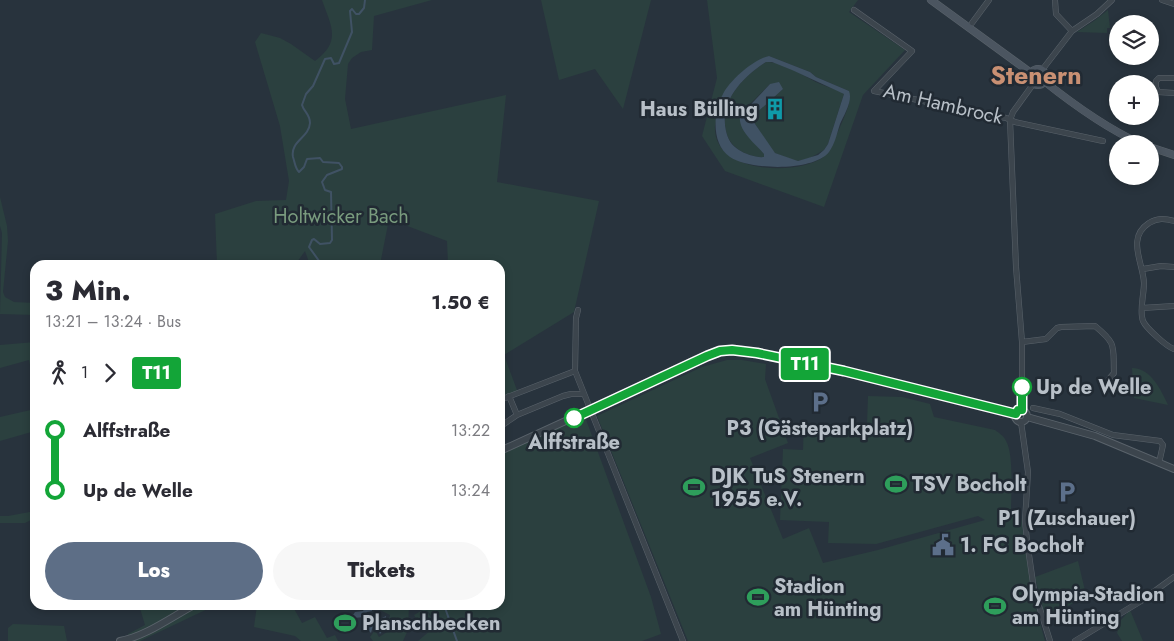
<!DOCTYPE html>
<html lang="de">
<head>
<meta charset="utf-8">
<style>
	:root { --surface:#fff; --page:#f7f7f7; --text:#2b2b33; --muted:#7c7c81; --accent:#5d6e86 }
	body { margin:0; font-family:Jost,sans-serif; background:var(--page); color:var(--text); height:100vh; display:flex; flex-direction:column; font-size:19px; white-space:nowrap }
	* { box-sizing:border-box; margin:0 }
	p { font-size:16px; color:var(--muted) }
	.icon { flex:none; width:28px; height:28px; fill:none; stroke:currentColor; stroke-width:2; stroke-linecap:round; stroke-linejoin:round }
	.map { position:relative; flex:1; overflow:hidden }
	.side { position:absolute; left:30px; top:260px; width:475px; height:350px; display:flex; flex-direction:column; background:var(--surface); border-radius:15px; box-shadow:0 2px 8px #0003 }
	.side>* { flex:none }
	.badge { padding:0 10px; border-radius:4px; font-size:18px; line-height:32px }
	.fabs { position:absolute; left:1109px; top:15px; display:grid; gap:10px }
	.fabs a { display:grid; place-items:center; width:50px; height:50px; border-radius:50%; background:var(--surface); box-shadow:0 2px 8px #0003; font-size:25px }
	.map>.badge { position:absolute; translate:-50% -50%; box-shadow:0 0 0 2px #fff }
	.legs { display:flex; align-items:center; gap:8px; height:55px; padding:0 15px; font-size:16px }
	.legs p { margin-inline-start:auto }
	.summary { display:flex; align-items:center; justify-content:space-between; height:85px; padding:0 15px }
	h1 { font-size:28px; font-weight:800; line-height:38px }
	.primary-button { display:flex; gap:10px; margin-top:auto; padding:10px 15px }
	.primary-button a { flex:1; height:58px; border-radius:30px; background:var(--accent); color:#fff; font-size:20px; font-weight:800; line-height:58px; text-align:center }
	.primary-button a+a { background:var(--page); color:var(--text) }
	ul { padding:0 15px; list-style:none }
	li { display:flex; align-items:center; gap:18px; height:60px; font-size:19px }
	li i { display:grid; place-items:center; width:8px; height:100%; margin:0 6px; background:currentColor }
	li i::after { content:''; width:12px; height:12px; margin:-6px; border:4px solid; border-radius:50%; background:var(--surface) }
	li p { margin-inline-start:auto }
	li:first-child i { background:linear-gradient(#0000 50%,currentColor 0) }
	li:last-child i { background:linear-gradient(currentColor 50%,#0000 0) }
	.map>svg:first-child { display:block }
</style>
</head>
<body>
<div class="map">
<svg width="1174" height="641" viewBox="0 0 1174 641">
	<rect width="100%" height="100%" fill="#28333d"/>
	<path fill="#2b403f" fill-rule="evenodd" d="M322 0H432L374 16 372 50 361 52 352 58 348 64 345 99 351 129 506 95 497 182 599 201 574 312 504 355 518 393 500 399V265H448L447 241 389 219 380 265H310L305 251 295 265H217L215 214 256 201 286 200 289 181 280 126 255 42 261 33 280 38 291 44 315 61C342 41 331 26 322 0Z
		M541 0H651L623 109 595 69 559 80Z
		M707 0H858L849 12 905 50 863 95 824 207 725 171 702 136 717 78ZM769 56 810 72 816 77 849 91C849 95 849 99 849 103 847 113 830 152 822 158 795 176 712 173 715 126 716 119 721 111 724 105 728 96 731 85 737 77 745 68 759 63 769 56Z
		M1108 10 1110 28H1107V33L1077 32 1094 21Z
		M766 62C782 61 804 76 818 83 827 87 837 89 844 94L828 144 824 150 810 158 798 161 790 159 775 153 771 149 753 121 752 116 783 89 770 84 743 111 754 142 764 154V157C757 158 745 154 739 150 732 145 728 139 726 131 719 101 743 77 766 62Z
		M0 197 7 226 8 241 3 292 5 297 14 302 35 303V315L0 314 2 233 0 226Z
		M35 342V389L29 360 0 368V345Z
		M727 360H742L766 364 765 379 788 443 750 458 783 539 809 528 823 563 878 550 985 520 978 516 876 544 828 543 829 522 780 520 783 449 803 450 804 423 867 425 868 396 902 397 930 404 934 417 995 430C999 433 1004 436 1006 441 1014 454 1011 496 1011 512L1020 510 1031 590 1045 641H688L597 416 702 367Z
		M1132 368C1151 368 1161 390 1168 405L1134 398Z
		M35 409V431L0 441V417Z
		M584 414 651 597 661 634 642 641H418L438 624 426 609 434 623 423 630 414 615 426 608 424 605H500V455Z
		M35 511V518L25 523H0V516H8Z
		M1078 561 1086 595 1046 620 1035 577Z
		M139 605H216L140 641H127L128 634 145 625Z
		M257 605H292L302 623 315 617 327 638 335 635 338 641H301L295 636 254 627Z
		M377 605H409L408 630 403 641H373L370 637 375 630 379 637 392 629 388 622 390 615 378 609Z
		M1130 610 1143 641H1122L1117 633 1121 620Z
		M13 624 64 626 67 641H8V628Z"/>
	<path fill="#405264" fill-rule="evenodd" d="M769 56 810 72 816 77 849 91C853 101 844 115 840 124 837 133 835 144 829 152 813 172 749 170 730 157 711 144 713 112 723 94 730 80 754 59 769 56ZM766 62H772L792 70 844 94 828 144 824 150 818 155 798 161 795 160 775 153 753 121V116L783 89 779 82 770 84 740 116C738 131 755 143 764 154V157C757 158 745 154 739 150 731 145 728 139 726 131 719 101 743 77 766 62Z
		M367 605H372V611L367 612 364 617 354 618 355 621 352 623 348 618 350 614 353 615 355 612 363 611Z
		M386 616V626L380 634 375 624 373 625 371 633 363 624 364 623 362 620 364 619 367 625 368 622 371 620 373 623 379 618 380 619Z"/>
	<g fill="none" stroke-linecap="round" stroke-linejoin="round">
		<path stroke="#405264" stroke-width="2" d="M322 265 309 247 312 240 314 239 320 244 330 243 332 240 331 192 325 190 322 182 327 175 342 169V167L339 163 323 162 320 158 307 159 304 167 299 172C295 168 295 163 293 157 290 141 309 138 310 123 310 114 304 112 302 105L306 94 313 86 325 59 331 58 334 64 339 63 352 32 350 11 352 9 356 14H359L364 8 365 0
			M444 605 457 641"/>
		<g stroke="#5a636b" stroke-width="6">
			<path id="minor" d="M1055 0 1056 14 1072 31
				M1162 0 1174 4
				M854 10 912 51 874 91 1006 118 1015 122 1103 141
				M972 23 989 0
				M1042 70 1072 31 1097 14 1112 0
				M1174 78H1159L1156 81V87L1158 92 1174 93
				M1174 221C1164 218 1158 218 1149 223 1126 238 1143 262 1144 283 1144 295 1139 311 1143 321 1146 328 1167 347 1174 349
				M1143 269 1161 266 1174 267
				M1142 308 1174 306
				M578 310 576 318 575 371 683 641
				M1022 342 1046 339 1057 328 1061 327 1095 326C1117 344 1113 346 1114 373L1109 379
				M509 396 517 415
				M500 400 575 371
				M1033 408 1060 414 1113 435 1160 441 1163 445 1159 463
				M1022 410V342L1016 267 1010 120 1013 112 1034 83
				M1021 422 1028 472 1025 521 1027 541 1034 590 1050 641
				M501 426 517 415 563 396 571 394H584
				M1075 641 1141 601 1174 577"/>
		</g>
		<g stroke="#5a636b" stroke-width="8">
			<path id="tertiary" d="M1015 416a6 6 0 1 1 12 0a6 6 0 1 1-12 0Z
				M1027 417 1095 436 1174 469
				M500 451 707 356C742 344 779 359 815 366 882 380 949 398 1015 414
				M120 641C146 636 170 618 194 605"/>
		</g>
		<g stroke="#5a636b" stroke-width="8">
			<path id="secondary" d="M931 0 1031 73
				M1030 77a8 8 0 1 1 16 0a8 8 0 1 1-16 0Z
				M1044 81C1074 105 1106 128 1141 144
				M1150 147 1174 155"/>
		</g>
		<use href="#minor" stroke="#3c454d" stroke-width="5"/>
		<use href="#tertiary" stroke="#3c454d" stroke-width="6"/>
		<use href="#secondary" stroke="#4b5560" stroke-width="7"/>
	</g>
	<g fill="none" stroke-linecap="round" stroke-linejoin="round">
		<g stroke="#fff" stroke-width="11">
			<path id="line-1" d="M574 418 707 356 720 351 732 350 757 353 844 371 1016 414 1018 410H1022V387"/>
		</g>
		<use href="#line-1" stroke="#13a538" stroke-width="8"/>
	</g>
	<defs>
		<g id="building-bare" transform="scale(1.725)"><path d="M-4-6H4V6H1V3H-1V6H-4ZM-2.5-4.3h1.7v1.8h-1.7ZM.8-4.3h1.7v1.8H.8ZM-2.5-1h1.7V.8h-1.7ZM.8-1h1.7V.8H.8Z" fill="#0f9aa8" stroke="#212a33" stroke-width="2.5" paint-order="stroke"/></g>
		<g id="parking-bare" transform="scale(1.725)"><path d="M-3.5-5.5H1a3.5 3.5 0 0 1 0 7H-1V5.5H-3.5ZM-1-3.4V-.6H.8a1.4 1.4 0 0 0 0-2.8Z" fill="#5c6f8a" stroke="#212a33" stroke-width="2.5" paint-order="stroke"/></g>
		<g id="stadium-bare" transform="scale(1.725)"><path d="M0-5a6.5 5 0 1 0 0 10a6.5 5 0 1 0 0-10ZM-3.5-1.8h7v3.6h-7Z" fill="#2e9e5b" stroke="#212a33" stroke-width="2.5" paint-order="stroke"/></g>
		<g id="civic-bare" transform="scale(1.725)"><path d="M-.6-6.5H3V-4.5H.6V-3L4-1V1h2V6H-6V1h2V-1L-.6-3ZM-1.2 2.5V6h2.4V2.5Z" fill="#5c6f8a" stroke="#212a33" stroke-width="2.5" paint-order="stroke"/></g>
	</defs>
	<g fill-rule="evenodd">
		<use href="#building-bare" x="775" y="109"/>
		<use href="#parking-bare" x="820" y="402"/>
		<use href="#stadium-bare" x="896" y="484"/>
		<use href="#stadium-bare" x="694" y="487"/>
		<use href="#parking-bare" x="1067" y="492"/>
		<use href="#civic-bare" x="943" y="545"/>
		<use href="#stadium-bare" x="758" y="597"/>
		<use href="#stadium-bare" x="995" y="606"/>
		<use href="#stadium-bare" x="345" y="623"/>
	</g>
	<g fill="#fff" stroke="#13a538" stroke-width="2.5">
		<circle cx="1022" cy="387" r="9"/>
		<circle cx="574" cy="418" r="9"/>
	</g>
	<g text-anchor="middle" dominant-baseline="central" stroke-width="5" stroke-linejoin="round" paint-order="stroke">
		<g font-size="20" fill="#b8c0c8" stroke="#212a33">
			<text transform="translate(943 104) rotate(13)">Am Hambrock</text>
		</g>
		<g font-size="20" font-weight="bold" fill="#b8c0c8" stroke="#212a33" text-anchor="start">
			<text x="758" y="109" text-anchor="end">Haus Bülling</text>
			<text x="820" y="428" text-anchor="middle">P3 (Gästeparkplatz)</text>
			<text x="711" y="476">DJK TuS Stenern<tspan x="711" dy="23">1955 e.V.</tspan></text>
			<text x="912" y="484">TSV Bocholt</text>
			<text x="1067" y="518" text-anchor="middle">P1 (Zuschauer)</text>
			<text x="960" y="545">1. FC Bocholt</text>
			<text x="774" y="586">Stadion<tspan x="774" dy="23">am Hünting</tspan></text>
			<text x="1012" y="594">Olympia-Stadion<tspan x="1012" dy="23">am Hünting</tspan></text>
			<text x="362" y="623">Planschbecken</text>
		</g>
		<g font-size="20" fill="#799b7e" stroke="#212a33">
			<text x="341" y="216">Holtwicker Bach</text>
		</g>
		<g font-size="20" font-weight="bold" fill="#b8c0c8" stroke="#212a33" text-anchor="start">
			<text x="1036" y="387">Up de Welle</text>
			<text x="574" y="442" text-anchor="middle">Alffstraße</text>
		</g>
		<g font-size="25" font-weight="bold" fill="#c99073" stroke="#212a33">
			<text x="1036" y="75">Stenern</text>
		</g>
	</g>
</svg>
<div class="fabs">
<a><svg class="icon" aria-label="layers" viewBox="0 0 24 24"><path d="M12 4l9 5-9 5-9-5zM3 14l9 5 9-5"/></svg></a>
<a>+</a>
<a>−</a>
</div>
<b class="badge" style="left:805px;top:364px;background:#13a538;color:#fff">T11</b>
<section class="side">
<div class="summary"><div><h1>3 Min.</h1><p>13:21 – 13:24 · Bus</p></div><b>1.50 €</b></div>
<div class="legs"><svg class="icon" aria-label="walk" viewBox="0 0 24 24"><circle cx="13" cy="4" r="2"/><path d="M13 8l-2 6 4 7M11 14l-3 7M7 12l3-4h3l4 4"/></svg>1<svg class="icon" aria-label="forward" viewBox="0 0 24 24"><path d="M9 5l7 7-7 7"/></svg><b class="badge" style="background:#13a538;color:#fff">T11</b></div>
<ul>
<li><i style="color:#13a538"></i><b>Alffstraße</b><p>13:22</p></li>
<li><i style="color:#13a538"></i><b>Up de Welle</b><p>13:24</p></li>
</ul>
<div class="primary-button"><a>Los</a><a>Tickets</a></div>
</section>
</div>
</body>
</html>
